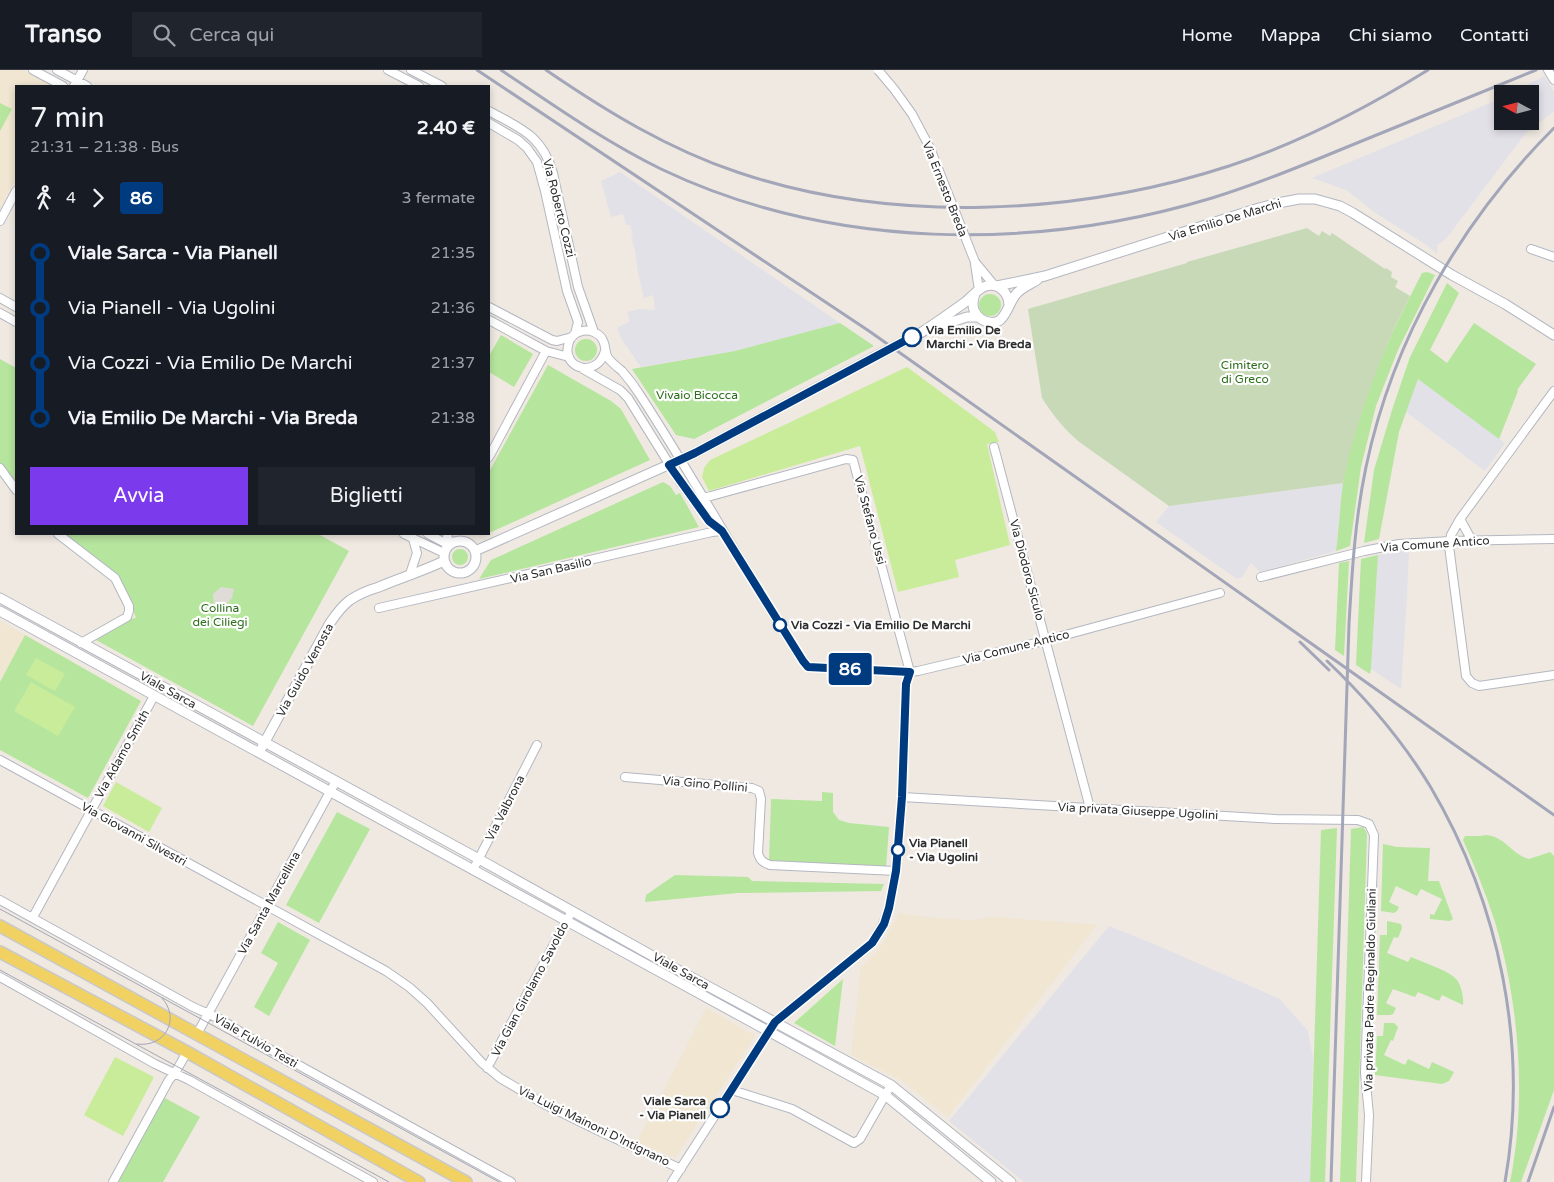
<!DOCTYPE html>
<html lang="it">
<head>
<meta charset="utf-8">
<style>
	:root { --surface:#171b24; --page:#20242c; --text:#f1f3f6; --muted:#9ea1a6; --line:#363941; --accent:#7c3aed }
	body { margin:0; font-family:"Varela Round",sans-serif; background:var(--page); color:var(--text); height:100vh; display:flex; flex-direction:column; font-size:19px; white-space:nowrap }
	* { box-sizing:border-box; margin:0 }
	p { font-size:16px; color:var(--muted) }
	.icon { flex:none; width:28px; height:28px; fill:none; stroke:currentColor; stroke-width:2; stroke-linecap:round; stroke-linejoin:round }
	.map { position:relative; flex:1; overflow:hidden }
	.sheet { position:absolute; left:15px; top:15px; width:475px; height:450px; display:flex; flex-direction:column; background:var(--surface); border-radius:0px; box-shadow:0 2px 8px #0003 }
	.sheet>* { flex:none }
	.badge { padding:0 10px; border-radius:4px; font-size:18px; line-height:32px }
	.needle { width:32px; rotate:277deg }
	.fabs { position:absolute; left:1494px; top:15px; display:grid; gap:10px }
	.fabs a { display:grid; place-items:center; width:45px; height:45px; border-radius:0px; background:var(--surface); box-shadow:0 2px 8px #0003; font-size:25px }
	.map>.badge { position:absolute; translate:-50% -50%; box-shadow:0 0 0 2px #fff }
	.legs { display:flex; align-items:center; gap:8px; height:55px; padding:0 15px; font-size:16px }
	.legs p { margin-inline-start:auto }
	.headline { display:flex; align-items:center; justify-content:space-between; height:85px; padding:0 15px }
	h1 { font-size:28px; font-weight:600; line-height:38px }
	.action { display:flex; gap:10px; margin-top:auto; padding:10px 15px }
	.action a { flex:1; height:58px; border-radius:0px; background:var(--accent); color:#fff; font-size:20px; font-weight:600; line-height:58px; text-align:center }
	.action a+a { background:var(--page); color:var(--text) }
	ul { padding:0 15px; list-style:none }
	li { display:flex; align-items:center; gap:18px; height:55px; font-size:19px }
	li i { display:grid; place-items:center; width:8px; height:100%; margin:0 6px; background:currentColor }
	li i::after { content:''; width:12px; height:12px; margin:-6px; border:4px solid; border-radius:50%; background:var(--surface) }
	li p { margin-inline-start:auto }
	li:first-child i { background:linear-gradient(#0000 50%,currentColor 0) }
	li:last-child i { background:linear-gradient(currentColor 50%,#0000 0) }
	header { display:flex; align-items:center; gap:30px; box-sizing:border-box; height:70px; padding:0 25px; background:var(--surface); border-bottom:1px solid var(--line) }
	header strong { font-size:24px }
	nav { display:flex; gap:28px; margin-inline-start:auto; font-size:18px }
	.search { width:350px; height:45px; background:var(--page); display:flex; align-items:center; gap:12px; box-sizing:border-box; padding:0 18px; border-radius:0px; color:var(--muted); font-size:19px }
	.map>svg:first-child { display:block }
</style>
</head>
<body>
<header>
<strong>Transo</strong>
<div class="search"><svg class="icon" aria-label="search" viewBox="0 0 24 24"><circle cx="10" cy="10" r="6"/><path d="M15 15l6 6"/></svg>Cerca qui</div>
<nav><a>Home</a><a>Mappa</a><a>Chi siamo</a><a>Contatti</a></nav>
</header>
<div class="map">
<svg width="1554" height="1112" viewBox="0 0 1554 1112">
	<rect width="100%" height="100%" fill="#efe9e1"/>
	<path fill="#e3e1e8" d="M1544 6 1554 22V41L1525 64 1446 169 1437 175V184L1428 176 1377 144 1346 120 1312 108 1502 28V51H1530V24H1510Z
		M620 102 840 253 735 281 641 297 622 270 617 258 630 251 627 242 639 239 655 240 653 225 644 228 638 203 635 181 631 166 633 165 630 155H626L623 144 611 147 601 111Z
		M1418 308 1505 373 1485 401 1406 342Z
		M1343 413 1336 481 1260 502 1251 493 1242 507 1237 509 1156 452 1169 436Z
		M1409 480 1407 528 1401 619 1371 599 1378 485Z
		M1109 856 1154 874 1280 929 1308 961 1313 988 1310 1112H1024L949 1051Z"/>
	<path fill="#f0e6d1" d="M0 0H23L53 16H16V109L0 139Z
		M0 551 25 565 0 612Z
		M899 843 934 848 971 850 997 847 1097 855 948 1047 901 1010 851 985 861 896 868 891 883 873Z
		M706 938 755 966 675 1088 637 1072Z"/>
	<path fill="#b6e59e" d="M0 33 12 39 0 61Z
		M1427 202 1435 205 1398 280 1376 336 1361 397 1350 476 1336 481C1339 458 1340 435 1343 413 1355 339 1388 269 1422 203Z
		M1447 213 1459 223 1430 280 1447 293 1474 253 1536 294 1517 320 1518 321 1499 369 1418 309 1399 362 1379 469 1364 473 1374 400 1392 340 1410 287Z
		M979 235a11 11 0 1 1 22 0a11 11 0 1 1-22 0Z
		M840 253 874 276 694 369 676 365 632 299 735 281Z
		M501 265 533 284 514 317 489 302V286Z
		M575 280a11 11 0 1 1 22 0a11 11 0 1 1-22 0Z
		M0 289 16 298V416L0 394Z
		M548 295 611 331 621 339 650 390 489 463V402Z
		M663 412 670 416 676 425 680 423 699 457 479 509 491 490Z
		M64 464H318L349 481 253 656 96 570 129 549 136 548 133 540 134 539 117 505Z
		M452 487a8 8 0 1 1 16 0a8 8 0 1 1-16 0Z
		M1378 485 1371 599 1370 604 1356 595 1361 489Z
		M1349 491 1344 586 1335 580 1339 493Z
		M25 565 141 631 88 728 0 680V612Z
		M822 722 833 723V742L839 750 849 753 889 757 886 798 769 792 771 729 822 731Z
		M337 742 370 759 319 853 286 835Z
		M1363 757 1366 761 1367 765 1356 1112H1340L1351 759Z
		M1337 758 1325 1112H1310L1321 760Z
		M1486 765C1506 767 1511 784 1529 789L1550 782 1554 786V1020L1521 1112H1510C1527 1030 1519 932 1495 852 1486 824 1475 797 1463 770L1465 766H1480Z
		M1383 774 1397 777 1430 778 1428 811H1439L1453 849 1450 851 1430 849V844L1434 845 1442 829 1421 819 1417 826 1396 816 1389 832 1399 837 1397 841 1394 843 1381 841Z
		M675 805 748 807 752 811 884 814 881 821 738 823 645 832 646 825Z
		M1387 851 1401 854 1402 858 1398 868 1394 867 1387 883 1408 892 1411 887C1422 892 1447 900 1455 908 1461 913 1464 927 1463 935L1442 925 1439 931 1418 922 1415 927 1393 919 1386 933 1396 938 1393 944 1390 945H1377L1380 865H1387Z
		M278 852 310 870 269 946 254 937 278 893 261 883Z
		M843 909 835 976 794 953Z
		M1384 953H1394L1398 957 1393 971 1391 970 1384 985 1405 995 1408 989 1429 999 1432 992 1454 1002 1449 1011 1442 1014 1375 1005 1377 966H1383Z
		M163 1027 200 1047 163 1112H115Z"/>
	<path fill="#c8d9b8" d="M1307 158 1319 166 1322 161 1330 166 1332 163 1385 199 1386 198 1392 202 1391 207 1398 211 1395 217 1410 226C1380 285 1357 347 1343 413L1169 436 1078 371C1064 359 1052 344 1042 328L1028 239 1187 193V192Z"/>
	<path fill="#c9ec9a" d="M907 297 995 362 999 372 987 374 1010 475 955 490 959 507 898 522 860 376 709 421 702 407 704 398 710 390Z
		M36 588 65 604 55 621 26 605Z
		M31 612 75 637 58 666 14 641Z
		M116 712 162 738 149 762 103 736Z
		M115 987 154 1007 123 1066 84 1045Z"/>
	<path fill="#dfdcd8" d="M221 517 234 519 232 528 225 536 214 537 213 524Z"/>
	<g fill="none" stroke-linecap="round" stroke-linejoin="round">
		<g stroke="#b4b7c1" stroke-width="10">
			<path id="minor" d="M33 0 63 16
				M57 0 87 16
				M388 0 419 16
				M411 0 442 16
				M1548 0 1554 10
				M74 16 83 0
				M489 41C520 58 542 65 553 103L578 217 594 262
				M489 53 518 70 527 78 537 92 545 121 567 221 578 252 575 264
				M0 151 16 121
				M1531 179 1554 187
				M975 192 994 215
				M975 194 979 220
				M0 228 16 237
				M489 237 552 270 557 271 572 267
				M0 243 16 252
				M489 250 546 281 569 287
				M605 281C598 308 563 300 568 276 569 269 573 264 579 262 589 258 601 263 604 273 606 279 605 283 608 288 612 293 617 297 622 301 629 309 635 317 640 325 681 388 718 453 757 517 767 534 778 552 789 569 795 579 800 589 808 597L910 602 918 601 1036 573 1220 523
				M583 299 620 320 628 328 681 413 709 451 721 460
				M1554 321 1460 449 1451 465 1449 476 1466 606 1472 613 1479 616 1554 605
				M994 377 1090 738
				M489 387 546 281
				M0 398 16 420
				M1460 449 1470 467 1475 471
				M58 464 115 508 129 536V541L127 547 81 573
				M404 464 444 483
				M428 464 449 475
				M448 464 447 467 451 473
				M410 504 417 483 413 469
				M1261 507 1364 481 1399 474 1450 471 1554 469
				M379 538 712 462 722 461
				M0 690 386 901 409 917 427 933 482 993 500 1008 544 1034 597 1060 681 1099
				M625 707 752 718 759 721 761 729 758 783C760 790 762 792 770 795L896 801
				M902 727 1276 749 1358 750 1369 754 1374 765 1365 1003 1369 1045 1366 1112
				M473 800 537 675
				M0 830 193 937 222 950 253 970 511 1112
				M33 847 154 626
				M0 907 155 994 189 1010 373 1112
				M197 964 336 711
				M487 998 572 841
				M732 1020 792 1039 854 1073 860 1069 891 1015
				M113 1112 169 1010 175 1003 187 982
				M672 1112 775 952 872 873 883 854 889 838 896 801 902 727 906 614 910 602 853 390 846 389 711 426 703 428 696 434"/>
		</g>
		<g stroke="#b4b7c1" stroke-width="11">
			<path id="tertiary" d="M997 216 1045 206 1259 138 1278 133 1299 129H1315L1340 136 1353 143 1452 205 1505 234 1554 265
				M975 224C973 229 972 234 974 240 976 245 980 249 985 251 1006 259 1007 233 1017 223 1023 217 1031 214 1037 210
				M935 257 967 247H978
				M922 262C936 253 950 243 964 233 971 228 978 218 986 216 999 212 1009 223 1009 236
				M444 487a16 16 0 1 1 32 0a16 16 0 1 1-32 0Z
				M475 481 695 383 872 288
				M0 528 468 783 667 894 891 1015 1011 1112
				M0 541 885 1025 991 1112
				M262 677 330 553C336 544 342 536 350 530 359 524 369 520 379 517 400 508 423 501 444 491"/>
		</g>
		<g stroke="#c9c9c9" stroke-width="14">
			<path id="primary" d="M0 856 466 1112
				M0 882 187 982 419 1112"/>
		</g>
		<use href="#minor" stroke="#fff" stroke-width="8"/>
		<use href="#tertiary" stroke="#fff" stroke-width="9"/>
		<use href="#primary" stroke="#f2d163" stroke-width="11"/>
		<path stroke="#a3a6b8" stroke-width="1" d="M0 839 499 1112
			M0 900 389 1112
			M137 974C165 978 181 949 162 928"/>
		<path stroke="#a3a6b8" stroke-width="3" d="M477 0 869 261 1554 745
			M501 0C553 35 604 71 661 99 831 180 1033 182 1212 128 1260 113 1306 94 1352 75 1413 50 1475 25 1536 0
			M546 0C606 41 668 79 737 102 890 154 1076 146 1229 96 1299 73 1365 39 1428 0
			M1300 572 1329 600
			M1327 591C1366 628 1402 670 1430 716 1500 834 1529 976 1505 1112
			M1331 1112 1349 554C1352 502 1355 449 1366 397 1393 268 1462 150 1554 58
			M1528 1112 1554 1037"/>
		<g stroke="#b4b7c1" stroke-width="10" stroke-linecap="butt">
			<path id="minor-bridge" d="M878 0 894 19 912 44 930 78 975 192"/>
		</g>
		<g stroke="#b4b7c1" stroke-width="11" stroke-linecap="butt">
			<path id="tertiary-bridge" d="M872 288 922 262"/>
		</g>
		<use href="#minor-bridge" stroke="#fff" stroke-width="8"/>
		<use href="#tertiary-bridge" stroke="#fff" stroke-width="9"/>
	</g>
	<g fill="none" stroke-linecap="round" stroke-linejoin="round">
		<g stroke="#fff" stroke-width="11">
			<path id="line-1" d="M720 1038 775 952 872 873 884 854 889 838 896 801 902 727 906 614 910 602 808 597 803 591 722 461 709 451 669 395 695 383 912 267"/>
		</g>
		<use href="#line-1" stroke="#003b80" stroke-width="8"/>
	</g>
	<g fill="#fff" stroke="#003b80" stroke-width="2.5">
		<circle cx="912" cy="267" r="9"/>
		<circle cx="780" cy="555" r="6"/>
		<circle cx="898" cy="780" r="6"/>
		<circle cx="720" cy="1038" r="9"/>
	</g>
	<g text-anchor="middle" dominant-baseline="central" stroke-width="4.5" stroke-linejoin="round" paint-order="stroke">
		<g font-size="12" fill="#2e2e2e" stroke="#fff">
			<text transform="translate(945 119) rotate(68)">Via Ernesto Breda</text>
			<text transform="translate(559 138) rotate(76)">Via Roberto Cozzi</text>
			<text transform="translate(1225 150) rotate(-17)">Via Emilio De Marchi</text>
			<text transform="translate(870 450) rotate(75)">Via Stefano Ussi</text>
			<text transform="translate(1435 474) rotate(-4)">Via Comune Antico</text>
			<text transform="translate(551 500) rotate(-13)">Via San Basilio</text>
			<text transform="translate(1027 500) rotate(75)">Via Diodoro Siculo</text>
			<text transform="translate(1016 577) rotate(-14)">Via Comune Antico</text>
			<text transform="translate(305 600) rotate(-61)">Via Guido Venosta</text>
			<text transform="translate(168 620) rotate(29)">Viale Sarca</text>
			<text transform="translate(122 684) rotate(-61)">Via Adamo Smith</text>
			<text transform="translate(705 714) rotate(5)">Via Gino Pollini</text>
			<text transform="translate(505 738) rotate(-63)">Via Valbrona</text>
			<text transform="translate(1138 741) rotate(3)">Via privata Giuseppe Ugolini</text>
			<text transform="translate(134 764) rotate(29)">Via Giovanni Silvestri</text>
			<text transform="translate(269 833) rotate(-61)">Via Santa Marcellina</text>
			<text transform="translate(681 901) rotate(29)">Viale Sarca</text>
			<text transform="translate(530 919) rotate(-62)">Via Gian Girolamo Savoldo</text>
			<text transform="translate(1370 920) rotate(-89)">Via privata Padre Reginaldo Giuliani</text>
			<text transform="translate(256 971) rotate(30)">Viale Fulvio Testi</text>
			<text transform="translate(594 1056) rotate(26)">Via Luigi Mainoni D'Intignano</text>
		</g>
		<g font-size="12" font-weight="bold" fill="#2e2e2e" stroke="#fff" text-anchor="start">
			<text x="926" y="260">Via Emilio De<tspan x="926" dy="14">Marchi - Via Breda</tspan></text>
			<text x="791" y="555">Via Cozzi - Via Emilio De Marchi</text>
			<text x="909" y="773">Via Pianell<tspan x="909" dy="14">- Via Ugolini</tspan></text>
			<text x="706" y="1031" text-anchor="end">Viale Sarca<tspan x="706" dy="14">- Via Pianell</tspan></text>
		</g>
		<g font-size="12" fill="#2c6e1b" stroke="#fff">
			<text x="1245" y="295">Cimitero<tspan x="1245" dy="14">di Greco</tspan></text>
			<text x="697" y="325">Vivaio Bicocca</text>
			<text x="220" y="538">Collina<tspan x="220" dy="14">dei Ciliegi</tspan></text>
		</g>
	</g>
</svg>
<div class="fabs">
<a><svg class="needle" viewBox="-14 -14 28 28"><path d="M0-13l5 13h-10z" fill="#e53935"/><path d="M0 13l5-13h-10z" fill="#9ea1a6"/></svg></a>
</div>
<b class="badge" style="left:850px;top:599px;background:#003b80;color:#fff">86</b>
<section class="sheet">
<div class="headline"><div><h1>7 min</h1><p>21:31 – 21:38 · Bus</p></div><b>2.40 €</b></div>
<div class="legs"><svg class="icon" aria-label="walk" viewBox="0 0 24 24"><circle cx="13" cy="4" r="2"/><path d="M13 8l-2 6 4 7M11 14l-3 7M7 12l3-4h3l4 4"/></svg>4<svg class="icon" aria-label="forward" viewBox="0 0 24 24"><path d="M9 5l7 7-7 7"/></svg><b class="badge" style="background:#003b80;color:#fff">86</b><p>3 fermate</p></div>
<ul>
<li><i style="color:#003b80"></i><b>Viale Sarca - Via Pianell</b><p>21:35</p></li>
<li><i style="color:#003b80"></i><span>Via Pianell - Via Ugolini</span><p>21:36</p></li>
<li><i style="color:#003b80"></i><span>Via Cozzi - Via Emilio De Marchi</span><p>21:37</p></li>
<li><i style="color:#003b80"></i><b>Via Emilio De Marchi - Via Breda</b><p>21:38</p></li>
</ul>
<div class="action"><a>Avvia</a><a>Biglietti</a></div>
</section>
</div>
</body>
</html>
